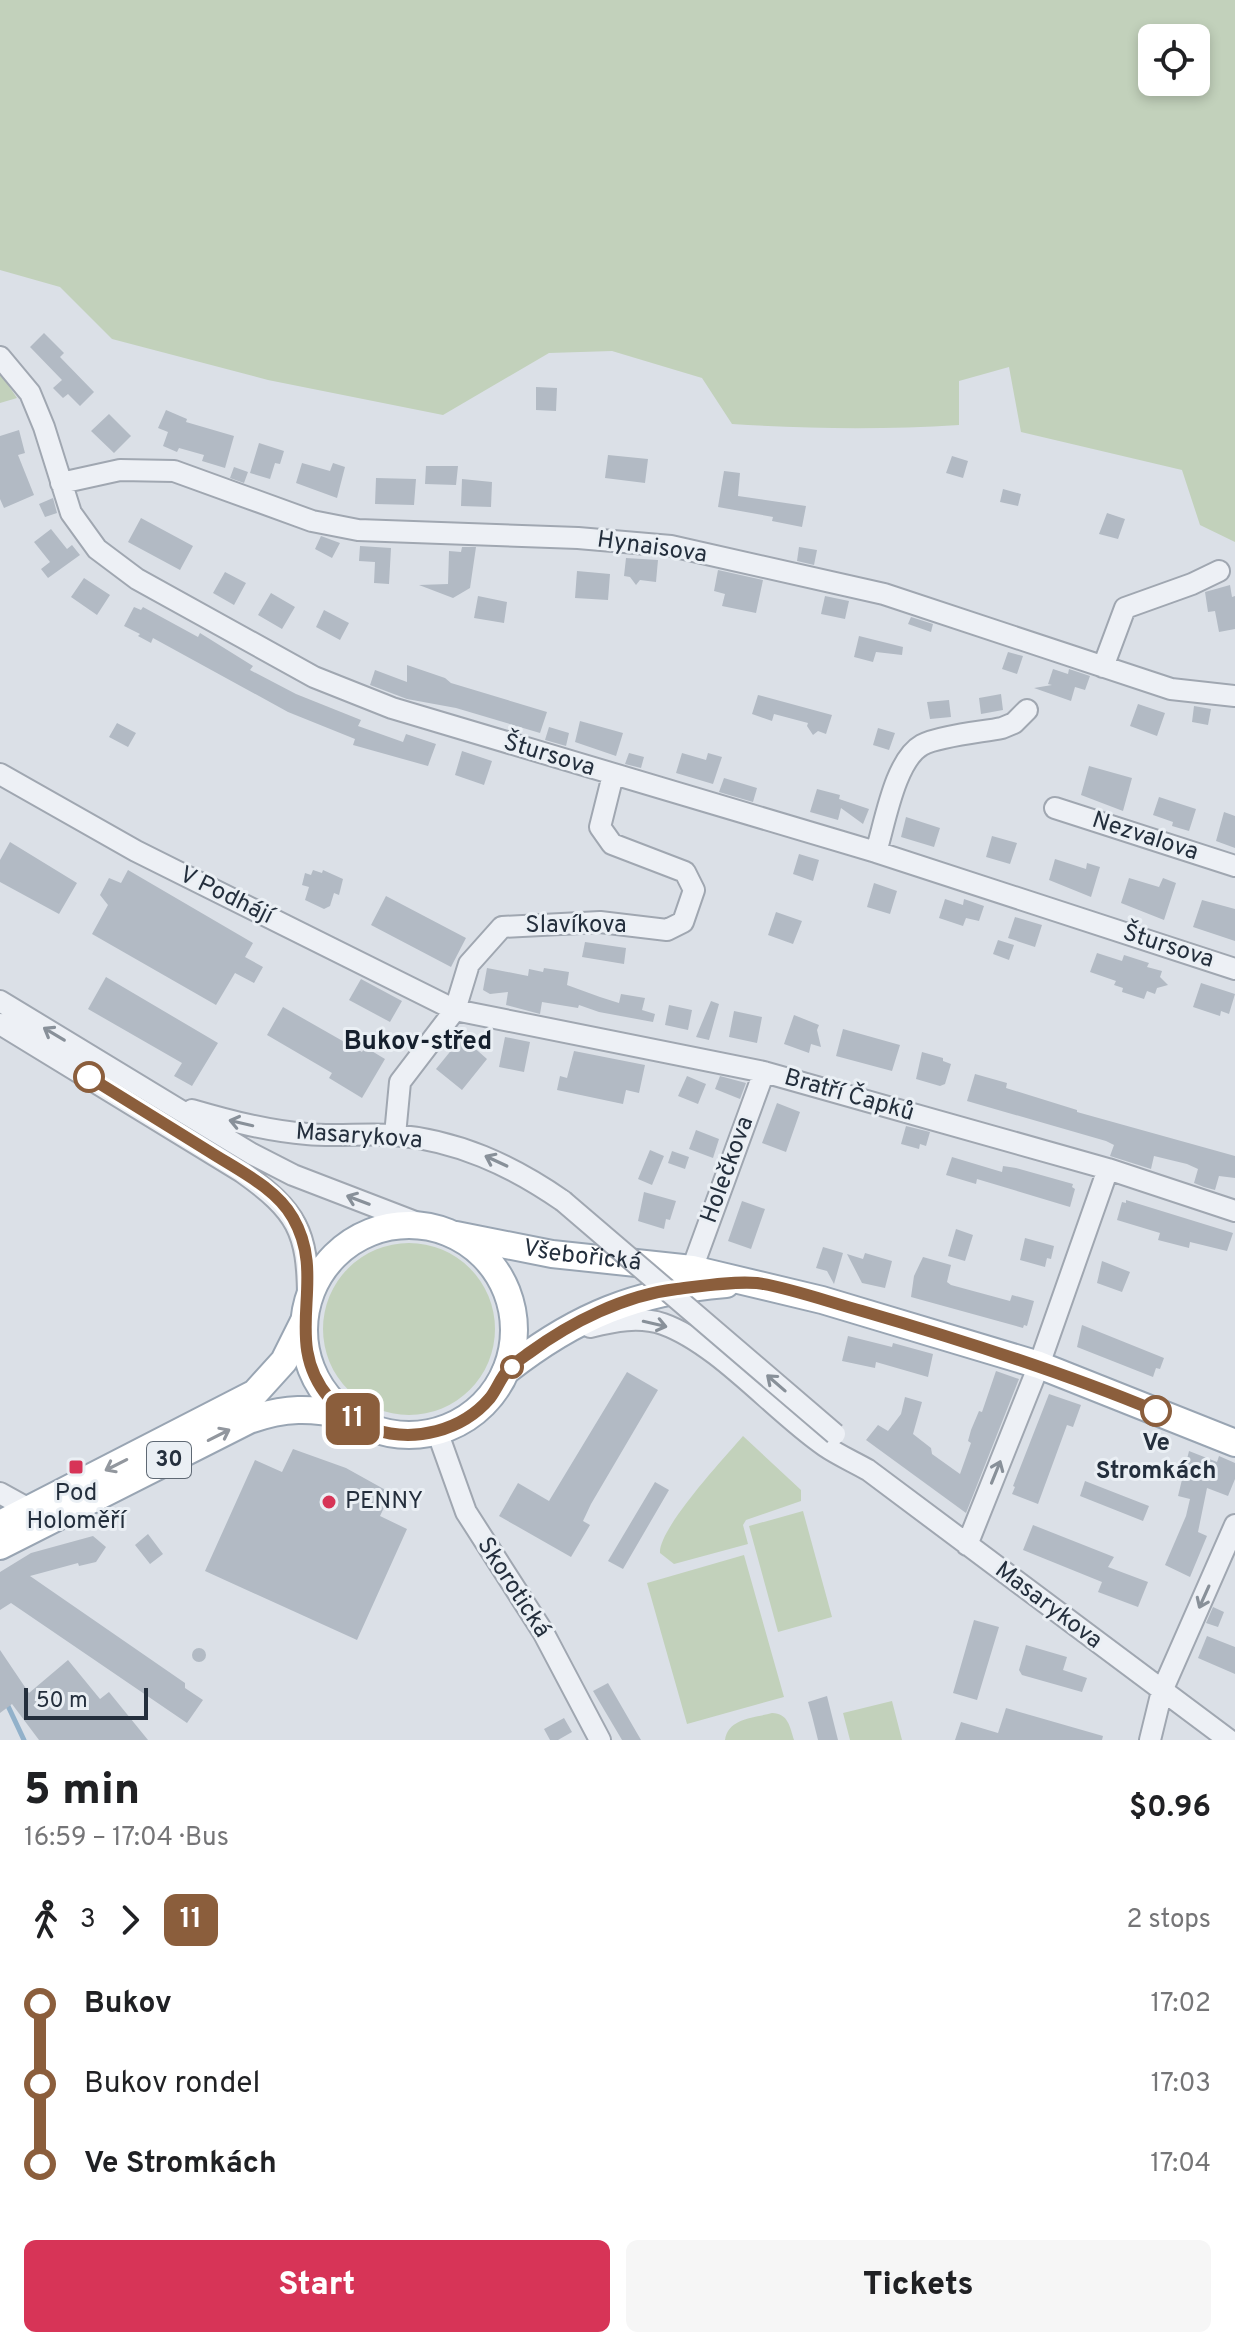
<!DOCTYPE html>
<html lang="en">
<head>
<meta charset="utf-8">
<style>
	:root { --surface:#fff; --page:#f6f6f6; --text:#202124; --muted:#757577; --accent:#d73457 }
	body { margin:0; font-family:Overpass,sans-serif; background:var(--page); color:var(--text); height:100vh; display:flex; flex-direction:column; font-size:30px; white-space:nowrap }
	* { box-sizing:border-box; margin:0 }
	p { font-size:26px; color:var(--muted) }
	.icon { flex:none; width:44px; height:44px; fill:none; stroke:currentColor; stroke-width:2; stroke-linecap:round; stroke-linejoin:round }
	.map { position:relative; height:1740px; overflow:hidden }
	.sheet { display:flex; flex-direction:column; background:var(--surface); flex:1 }
	.sheet>* { flex:none }
	.badge { padding:0 16px; border-radius:12px; font-size:28px; line-height:52px }
	.buttons { position:absolute; left:1138px; top:24px; display:grid; gap:16px }
	.buttons a { display:grid; place-items:center; width:72px; height:72px; border-radius:12px; background:var(--surface); box-shadow:0 4px 12px #0003; font-size:40px }
	.scale { position:absolute; left:24px; bottom:20px; width:124px; box-sizing:border-box; padding-left:8px; border:4px solid #242f3d; border-top:0; font-size:22px; line-height:28px; white-space:nowrap; color:#242f3d; -webkit-text-stroke:6px #eaeff4; paint-order:stroke }
	.map>.badge { position:absolute; translate:-50% -50%; box-shadow:0 0 0 4px #fff }
	.legs { display:flex; align-items:center; gap:12px; height:88px; padding:0 24px; font-size:26px }
	.legs p { margin-inline-start:auto }
	.overview { display:flex; align-items:center; justify-content:space-between; height:136px; padding:0 24px }
	h1 { font-size:44px; font-weight:800; line-height:60px }
	.primary-button { display:flex; gap:16px; margin-top:auto; padding:16px 24px }
	.primary-button a { flex:1; height:92px; border-radius:12px; background:var(--accent); color:#fff; font-size:32px; font-weight:800; line-height:92px; text-align:center }
	.primary-button a+a { background:var(--page); color:var(--text) }
	ul { padding:0 24px; list-style:none }
	li { display:flex; align-items:center; gap:28px; height:80px; font-size:30px }
	li i { display:grid; place-items:center; width:12px; height:100%; margin:0 10px; background:currentColor }
	li i::after { content:''; width:20px; height:20px; margin:-10px; border:6px solid; border-radius:50%; background:var(--surface) }
	li p { margin-inline-start:auto }
	li:first-child i { background:linear-gradient(#0000 50%,currentColor 0) }
	li:last-child i { background:linear-gradient(currentColor 50%,#0000 0) }
	.map>svg:first-child { display:block }
</style>
</head>
<body>
<div class="map">
<svg width="1235" height="1740" viewBox="0 0 1235 1740">
	<rect width="100%" height="100%" fill="#dbe0e7"/>
	<path fill="#c2d1bb" fill-rule="evenodd" d="M0 0H1235V542L1200 525 1182 470 1021 432 1009 367 959 381V425C883 430 808 429 732 424L702 378 612 351 549 353 443 415 268 380 112 339 60 287 0 270ZM1152 38H1196V82H1152Z
		M0 373 17 398 0 403Z
		M323 1329a86 86 0 1 1 172 0a86 86 0 1 1-172 0Z
		M743 1436 801 1490V1501L746 1520 743 1525 748 1544 674 1564 660 1553C658 1529 725 1457 743 1436Z
		M803 1511 832 1617 778 1632 749 1526Z
		M744 1555 784 1697 687 1724 647 1583Z
		M892 1701 902 1740H850L843 1713Z
		M772 1713C788 1713 790 1727 794 1740H725C728 1718 754 1718 772 1713Z"/>
	<g fill="none" stroke-linecap="round" stroke-linejoin="round">
		<path stroke="#92b1ca" stroke-width="5" d="M0 1689 24 1740"/>
	</g>
	<path fill="#b2bac4" d="M44 333 64 353 60 357 94 392 80 406 68 394 63 398 53 388 62 380 30 347Z
		M536 387 557 388 556 411 536 410Z
		M166 410 187 419 186 422 234 436 225 468 202 461 204 455 179 448 177 452 163 446 168 432 158 428Z
		M109 414 131 436 114 453 91 431Z
		M19 430 25 453 18 455 34 495 4 508 0 499V436Z
		M259 443 284 451 280 464 275 463 270 479 250 473Z
		M608 455 648 459 645 483 605 478Z
		M952 456 968 461 963 478 946 473Z
		M302 463 330 471 333 463 345 467 337 498 296 483Z
		M426 466H458L456 485 425 484Z
		M234 467 248 472 244 483 230 478Z
		M724 471 740 473 738 496 806 506 802 527 772 521 773 517 718 507Z
		M376 478 416 479 414 505 375 504Z
		M462 479 492 482 491 507 461 506Z
		M1003 489 1021 494 1018 506 1000 502Z
		M53 498 57 513 45 517 39 504Z
		M1107 513 1125 519 1118 539 1099 534Z
		M141 518 193 546 180 570 128 542Z
		M51 529 67 549 72 545 80 555 48 578 41 569 50 562 34 542Z
		M321 536 340 543 332 558 315 549Z
		M360 546 391 548 389 584 374 583 375 562 359 561Z
		M462 547H476L470 588 453 598 419 585 448 584 449 551 461 552Z
		M799 547 817 550 814 565 797 561Z
		M626 558 658 560 656 582 640 580 636 585 630 577 624 576Z
		M718 570 763 580 756 613 722 606 725 594 714 591Z
		M577 571 610 574 608 600 575 598Z
		M225 572 246 583 234 605 213 593Z
		M84 578 110 595 97 615 71 597Z
		M1230 585 1232 597 1235 596V629L1219 632 1215 611 1208 612 1205 592Z
		M271 593 295 607 282 629 258 615Z
		M478 596 507 602 504 623 474 618Z
		M825 596 849 601 845 619 821 614Z
		M134 607 141 610 143 607 198 637 200 633 253 666 250 670 296 694 361 720 358 726 403 742 406 734 436 744 428 766 353 745 355 739 288 712 153 638 151 643 138 636 140 634 124 626Z
		M324 610 349 623 340 640 316 627Z
		M911 617 933 624 931 632 908 624Z
		M859 636 903 647 902 655 876 652 873 662 854 657Z
		M1008 652 1023 656 1017 674 1002 669Z
		M407 665 445 678 451 683 547 712 540 733 456 708 407 699 370 685 375 670 407 682Z
		M1053 669 1068 674 1069 669 1090 676 1085 690 1075 687 1071 701 1034 688 1052 685 1048 684Z
		M1001 694 1003 710 981 714 979 698Z
		M758 695 832 715 826 734 818 731 813 735 807 726 808 723 774 714 772 721 752 714Z
		M949 700 951 717 930 719 927 702Z
		M1138 704 1165 713 1157 736 1130 726Z
		M1194 706 1211 709 1208 725 1192 722Z
		M580 721 623 733 616 756 575 742Z
		M117 723 136 733 128 747 109 737Z
		M549 727 569 733 566 746 545 740Z
		M878 728 895 733 889 750 873 745Z
		M462 751 492 761 484 785 455 775Z
		M629 753 644 757 641 768 625 764Z
		M682 753 706 760 708 753 722 757 713 784 676 773Z
		M1089 766 1132 778 1123 811 1081 795Z
		M724 778 757 788 753 802 719 792Z
		M817 789 840 795 839 799 869 809 863 824 841 808 838 820 810 812Z
		M1159 797 1196 809 1189 831 1172 826 1173 822 1153 815Z
		M1224 812 1235 816V848L1216 841Z
		M906 817 940 828 934 847 901 837Z
		M992 836 1017 843 1010 864 986 857Z
		M10 842 77 883 59 914 0 882V860Z
		M799 854 819 860 813 881 793 874Z
		M1055 859 1086 869 1087 863 1100 867 1091 897 1049 880Z
		M128 870 253 943 245 957 263 967 254 983 235 973 216 1005 92 934 108 905 100 895 109 878 121 883Z
		M313 870 322 873 323 870 343 879 339 895 334 893 330 906 324 909 305 900 309 887 302 885 305 873 311 875Z
		M1129 878 1159 887 1163 878 1176 883 1164 920 1121 903Z
		M874 883 897 891 890 914 867 907Z
		M386 896 466 938 451 967 371 925Z
		M945 899 963 905 964 899 984 906 979 921 966 918 963 926 939 918Z
		M1202 900 1235 909V941L1193 927Z
		M776 912 802 921 793 944 768 935Z
		M1015 917 1042 925 1035 947 1008 938Z
		M998 940 1014 945 1009 960 993 954Z
		M585 942 626 948 624 964 582 957Z
		M1097 953 1122 961 1124 955 1149 963 1147 967 1162 971 1160 977 1168 985 1157 988 1155 994 1147 991 1144 999 1122 992 1123 988 1114 985 1116 981 1090 972Z
		M487 968 528 976 529 969 543 972 544 968 569 972 567 985 600 997 619 1003 621 994 645 998 642 1010 655 1014 653 1022 599 1012 579 1005 578 1008 542 1002 540 1014 506 1005 508 992 490 994 483 990Z
		M106 977 218 1043 192 1086 174 1076 182 1063 88 1009Z
		M361 979 402 1001 390 1022 349 1000Z
		M1201 983 1235 994 1229 1014 1221 1011 1220 1016 1193 1007Z
		M711 1001 719 1004 709 1040 696 1037Z
		M669 1005 692 1010 688 1030 665 1025Z
		M283 1007 362 1052 365 1047 385 1059 362 1098 329 1078 332 1073 267 1035Z
		M734 1011 762 1017 757 1043 729 1037Z
		M794 1015 819 1025 817 1030 821 1047 811 1044 809 1053 784 1044Z
		M843 1029 900 1045 892 1071 836 1056Z
		M462 1037 487 1059 462 1090 436 1069Z
		M505 1037 530 1042 524 1072 499 1067Z
		M574 1051 645 1065 639 1093 626 1090 623 1104 557 1090 560 1076 567 1078Z
		M922 1052 943 1058V1061L951 1064 945 1084 940 1086 916 1079Z
		M975 1074 1007 1083 1006 1088 1077 1110V1112L1235 1156V1178L1219 1176 1215 1190 1204 1187 1194 1183 1198 1169 1187 1164 1154 1156 1151 1169 1110 1156 1114 1145 1106 1141 967 1101Z
		M687 1076 706 1084 698 1104 678 1096Z
		M720 1076 746 1083 740 1099 715 1089Z
		M777 1103 800 1112 786 1152 762 1143Z
		M906 1126 930 1132 926 1146 920 1144 919 1149 901 1144Z
		M696 1130 719 1139 713 1158 689 1149Z
		M650 1150 664 1156 652 1185 638 1179Z
		M672 1151 689 1157 685 1169 668 1163Z
		M952 1157 1002 1172 1003 1166 1016 1168 1073 1184 1072 1187 1075 1189 1070 1207 977 1179 976 1184 946 1175Z
		M644 1192 676 1201 670 1220 666 1219 664 1229 638 1221Z
		M1126 1200 1233 1233 1227 1251 1190 1242 1189 1248 1158 1240 1160 1233 1117 1220 1122 1202 1126 1203Z
		M742 1201 765 1209 751 1249 728 1241Z
		M956 1229 973 1235 965 1261 948 1256Z
		M1025 1238 1054 1246 1051 1259 1047 1258 1045 1267 1020 1260Z
		M823 1247 843 1253 834 1284 827 1271 816 1268Z
		M865 1253 892 1261 885 1288 862 1283 847 1254 863 1259Z
		M923 1257 951 1265 947 1282 951 1285 1010 1301 1012 1295 1034 1301 1027 1326 1024 1325 1023 1328 911 1297 914 1276Z
		M1102 1261 1130 1272 1122 1292 1097 1283Z
		M1082 1325 1164 1358 1160 1369 1156 1368 1153 1377 1077 1347Z
		M848 1336 892 1347 893 1343 933 1354 928 1377 876 1362 875 1368 842 1361Z
		M996 1371 1019 1379 966 1513 866 1440 878 1425 888 1431 901 1414 905 1397 922 1402 913 1434 931 1448 932 1454 960 1474 971 1443 968 1441 971 1430 979 1411 982 1412Z
		M627 1372 658 1390 591 1504 583 1521 590 1525 571 1557 499 1516 518 1483 549 1501Z
		M1049 1394 1081 1405 1073 1427 1067 1425 1038 1504 1012 1494 1015 1487 1013 1486Z
		M293 1449 346 1468 391 1493 380 1516 407 1529 357 1640 205 1571 255 1460 282 1472Z
		M1189 1451 1217 1462 1219 1456 1235 1463V1479L1228 1496 1207 1488 1198 1532 1207 1536 1190 1577 1165 1565 1186 1516 1190 1499 1178 1496Z
		M1085 1481 1149 1506 1143 1521 1080 1496Z
		M655 1482 669 1490 623 1569 608 1561Z
		M1033 1525 1114 1557 1108 1567 1148 1582 1138 1607 1098 1592 1102 1582 1023 1550Z
		M148 1534 163 1554 150 1564 135 1545Z
		M93 1536 106 1547 96 1562 79 1566 78 1563 30 1576 185 1683V1688L203 1700 187 1723 11 1603 0 1610V1572L31 1553Z
		M1213 1607 1224 1612 1218 1627 1206 1623Z
		M974 1620 999 1627 977 1700 953 1693Z
		M1207 1636 1235 1647V1674L1198 1658Z
		M1026 1645 1067 1657 1063 1670 1087 1678 1082 1692 1022 1675 1019 1670Z
		M192 1655a7 7 0 1 1 14 0a7 7 0 1 1-14 0Z
		M0 1650 29 1693 68 1660 100 1699 109 1692 148 1740H39L12 1704 0 1713Z
		M608 1683 641 1740H622L593 1691Z
		M827 1696 838 1740H818L812 1716 808 1702Z
		M1006 1708 1103 1736 1102 1740H955L961 1722 998 1733Z
		M564 1718 572 1732 558 1740H550L544 1729Z"/>
	<g fill="none" stroke-linecap="round" stroke-linejoin="round">
		<g stroke="#a0a7b1" stroke-width="24">
			<path id="minor" d="M0 357 30 393 44 427 71 513 97 549 137 579 314 677 392 708 876 852 1235 969
				M61 483 120 470 174 471 312 521 358 530 578 538 671 546 884 594 1171 689 1235 696
				M1103 667 1125 608 1192 584 1219 571
				M0 774 136 851 455 1010 764 1072 1108 1169 1235 1211
				M1055 808 1235 866
				M876 852C885 823 895 760 922 745 939 736 982 732 1002 728L1014 723 1027 710
				M0 1001 252 1154 293 1175 423 1225
				M0 1024 242 1172C297 1211 308 1231 308 1299
				M192 1110C230 1121 268 1131 307 1134 335 1137 364 1133 393 1135 457 1140 511 1165 563 1201
				M395 1135 400 1082 455 1010 469 964 502 927 600 922 667 930 683 922 694 890 685 872 612 844 600 827 613 775
				M692 1269 764 1072
				M590 1327C614 1321 639 1316 663 1324 719 1344 775 1412 825 1446 838 1455 854 1462 868 1470L1229 1740
				M437 1431 466 1512 543 1632 600 1740
				M0 1493 29 1509
				M967 1545 1039 1365 1108 1169
				M1150 1740 1162 1691 1235 1525"/>
		</g>
		<g stroke="#99a5b3" stroke-width="30">
			<g id="major">
				<circle cx="409" cy="1330" r="105"/>
				<path id="s1" d="M456 1235 552 1254 692 1269 822 1300 1039 1365 1235 1443"/>
				<path d="M506 1371C576 1316 637 1291 726 1284"/>
				<path d="M0 1524 255 1393 284 1361 303 1323"/>
				<path d="M0 1546 249 1420C286 1407 310 1408 347 1415"/>
			</g>
		</g>
		<use href="#minor" stroke="#edf0f5" stroke-width="20"/>
		<use href="#major" stroke="#fff" stroke-width="26"/>
		<g stroke="#a0a7b1" stroke-width="24" stroke-linecap="butt">
			<path id="minor-bridge" d="M563 1201 835 1434"/>
		</g>
		<use href="#minor-bridge" stroke="#edf0f5" stroke-width="20"/>
	</g>
	<defs><path id="oneway-shaft" d="M-6 0H5M1.5-3L5.5 0L1.5 3" fill="none" stroke-width="1.6" stroke-linecap="round" stroke-linejoin="round" transform="scale(2)"/></defs>
	<g stroke="#889099">
		<use href="#oneway-shaft" transform="translate(54 1034) rotate(-149)"/>
		<use href="#oneway-shaft" transform="translate(241 1123) rotate(-167)"/>
		<use href="#oneway-shaft" transform="translate(496 1161) rotate(-155)"/>
		<use href="#oneway-shaft" transform="translate(358 1200) rotate(-159)"/>
		<use href="#oneway-shaft" transform="translate(655 1324) rotate(13)"/>
		<use href="#oneway-shaft" transform="translate(776 1383) rotate(-139)"/>
		<use href="#oneway-shaft" transform="translate(996 1472) rotate(-68)"/>
		<use href="#oneway-shaft" transform="translate(1204 1597) rotate(114)"/>
	</g>
	<g stroke="#92979e">
		<use href="#oneway-shaft" transform="translate(219 1435) rotate(-27)"/>
		<use href="#oneway-shaft" transform="translate(116 1465) rotate(153)"/>
	</g>
	<g fill="none" stroke-linecap="round" stroke-linejoin="round">
		<g stroke="#fff" stroke-width="18">
			<path id="line-1" d="M89 1077C129 1102 170 1127 210 1152 238 1170 276 1188 293 1218 329 1280 280 1340 329 1398 341 1412 356 1423 373 1429 414 1443 462 1431 490 1398 497 1389 501 1377 508 1370 514 1363 522 1358 529 1353 571 1322 625 1295 677 1289 702 1286 732 1281 757 1283 787 1287 832 1303 862 1311 962 1340 1060 1371 1156 1411"/>
		</g>
		<use href="#line-1" stroke="#8b5e3c" stroke-width="12"/>
	</g>
	<g fill="#fff" stroke="#8b5e3c" stroke-width="4">
		<circle cx="89" cy="1077" r="14"/>
		<circle cx="512" cy="1367" r="10"/>
		<circle cx="1156" cy="1411" r="14"/>
	</g>
	<g fill="#d73457" stroke="#eaeff4" stroke-width="3">
		<rect x="68" y="1459" width="16" height="16" rx="4"/>
		<circle cx="329" cy="1502" r="8"/>
	</g>
	<g text-anchor="middle" dominant-baseline="central" stroke-width="6" stroke-linejoin="round" paint-order="stroke">
		<rect fill="#eaeff4" stroke="#5f6974" stroke-width="2" x="147" y="1442" width="44" height="36" rx="6"/>
		<g font-size="22" font-weight="bold" fill="#242f3d">
			<text x="169" y="1460">30</text>
		</g>
		<g font-size="24" fill="#242f3d" stroke="#eaeff4">
			<text transform="translate(652 548) rotate(8)">Hynaisova</text>
			<text transform="translate(549 756) rotate(17)">Štursova</text>
			<text transform="translate(1145 837) rotate(18)">Nezvalova</text>
			<text transform="translate(226 896) rotate(26)">V Podhájí</text>
			<text x="576" y="926">Slavíkova</text>
			<text transform="translate(1168 947) rotate(18)">Štursova</text>
			<text transform="translate(849 1096) rotate(16)">Bratří Čapků</text>
			<text transform="translate(359 1137) rotate(4)">Masarykova</text>
			<text transform="translate(728 1170) rotate(-70)">Holečkova</text>
			<text stroke="none"><textPath href="#s1" startOffset="128">Všebořická</textPath></text>
			<text transform="translate(513 1588) rotate(57)">Skorotická</text>
			<text transform="translate(1048 1606) rotate(37)">Masarykova</text>
		</g>
		<g font-size="24" font-weight="bold" fill="#242f3d" stroke="#eaeff4">
			<text x="1156" y="1444">Ve<tspan x="1156" dy="28">Stromkách</tspan></text>
		</g>
		<g font-size="24" fill="#242f3d" stroke="#eaeff4">
			<text x="76" y="1494">Pod<tspan x="76" dy="28">Holoměří</tspan></text>
			<text x="345" y="1502" text-anchor="start">PENNY</text>
		</g>
		<g font-size="26" font-weight="bold" fill="#16202e" stroke="#eaeff4">
			<text x="418" y="1042">Bukov-střed</text>
		</g>
	</g>
</svg>
<div class="buttons">
<a><svg class="icon" aria-label="locate" viewBox="0 0 24 24"><circle cx="12" cy="12" r="6"/><path d="M12 2v4M12 18v4M2 12h4M18 12h4"/></svg></a>
</div>
<div class="scale">50 m</div>
<b class="badge" style="left:353px;top:1419px;background:#8b5e3c;color:#fff">11</b>
</div>
<section class="sheet">
<div class="overview"><div><h1>5 min</h1><p>16:59 – 17:04 · Bus</p></div><b>$0.96</b></div>
<div class="legs"><svg class="icon" aria-label="walk" viewBox="0 0 24 24"><circle cx="13" cy="4" r="2"/><path d="M13 8l-2 6 4 7M11 14l-3 7M7 12l3-4h3l4 4"/></svg>3<svg class="icon" aria-label="forward" viewBox="0 0 24 24"><path d="M9 5l7 7-7 7"/></svg><b class="badge" style="background:#8b5e3c;color:#fff">11</b><p>2 stops</p></div>
<ul>
<li><i style="color:#8b5e3c"></i><b>Bukov</b><p>17:02</p></li>
<li><i style="color:#8b5e3c"></i><span>Bukov rondel</span><p>17:03</p></li>
<li><i style="color:#8b5e3c"></i><b>Ve Stromkách</b><p>17:04</p></li>
</ul>
<div class="primary-button"><a>Start</a><a>Tickets</a></div>
</section>
</body>
</html>
